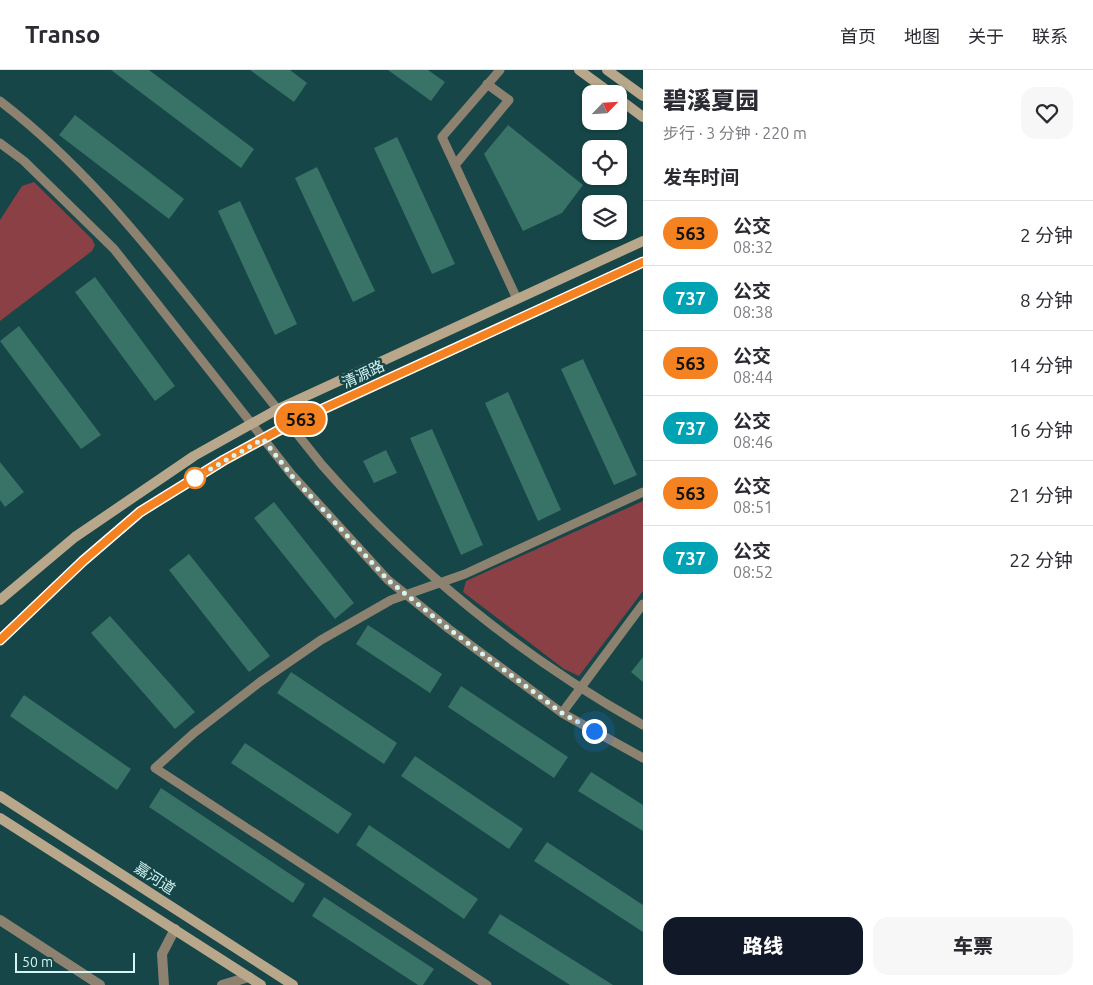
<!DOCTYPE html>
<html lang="zh">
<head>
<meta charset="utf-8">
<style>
	:root { --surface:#fff; --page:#f7f7f7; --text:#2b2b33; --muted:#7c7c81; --line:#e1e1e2; --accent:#111827 }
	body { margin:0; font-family:Ubuntu,"Noto Sans SC",sans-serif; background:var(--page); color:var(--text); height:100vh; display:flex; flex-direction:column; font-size:19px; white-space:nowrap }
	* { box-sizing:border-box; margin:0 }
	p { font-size:16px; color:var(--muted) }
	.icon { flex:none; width:28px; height:28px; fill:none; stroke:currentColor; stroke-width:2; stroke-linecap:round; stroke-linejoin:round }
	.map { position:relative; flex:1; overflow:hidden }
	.drawer { display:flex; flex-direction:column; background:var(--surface); width:450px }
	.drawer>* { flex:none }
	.badge { padding:0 10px; border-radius:16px; font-size:18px; line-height:32px }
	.needle { width:32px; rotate:65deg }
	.fabs { position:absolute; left:582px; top:15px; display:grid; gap:10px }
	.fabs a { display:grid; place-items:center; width:45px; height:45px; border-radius:10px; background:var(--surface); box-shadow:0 1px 4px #0004; font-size:25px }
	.scale { position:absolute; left:15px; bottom:12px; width:120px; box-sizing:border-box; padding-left:5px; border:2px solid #d5f4f4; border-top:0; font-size:14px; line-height:18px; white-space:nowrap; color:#d5f4f4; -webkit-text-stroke:4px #164647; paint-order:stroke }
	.you { position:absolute; width:25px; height:25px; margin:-12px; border:4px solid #fff; border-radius:50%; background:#1a73e8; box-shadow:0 0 0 8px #1a73e833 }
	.map>.badge { position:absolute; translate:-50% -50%; box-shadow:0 0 0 2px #fff }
	h2 { padding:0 20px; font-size:19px; line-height:45px }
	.round { display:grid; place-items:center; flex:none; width:52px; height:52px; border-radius:15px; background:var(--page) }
	.headline { display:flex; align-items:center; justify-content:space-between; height:85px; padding:0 20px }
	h1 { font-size:24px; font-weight:800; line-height:38px }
	.button { display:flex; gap:10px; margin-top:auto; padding:10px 20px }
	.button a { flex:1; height:58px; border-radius:15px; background:var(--accent); color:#fff; font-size:20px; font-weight:800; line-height:58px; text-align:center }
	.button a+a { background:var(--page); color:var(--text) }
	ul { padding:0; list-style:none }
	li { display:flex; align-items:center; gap:15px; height:65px; padding:0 20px; border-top:1px solid var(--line) }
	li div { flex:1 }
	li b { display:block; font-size:19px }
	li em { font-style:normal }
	li .badge { min-width:55px; font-weight:700; text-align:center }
	header { display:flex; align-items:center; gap:30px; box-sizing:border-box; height:70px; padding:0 25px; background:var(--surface); border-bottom:1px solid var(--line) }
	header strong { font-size:24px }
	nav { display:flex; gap:28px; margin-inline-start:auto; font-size:18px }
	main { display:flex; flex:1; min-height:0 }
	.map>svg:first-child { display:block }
</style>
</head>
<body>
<header>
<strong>Transo</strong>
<nav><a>首页</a><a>地图</a><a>关于</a><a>联系</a></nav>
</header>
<main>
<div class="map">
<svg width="643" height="915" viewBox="0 0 643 915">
	<rect width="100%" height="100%" fill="#164647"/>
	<path fill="#8a4045" d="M34 112 92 169 95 175 92 181 0 251V150L22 116Z
		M643 431V521L579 606 564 599 463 522 466 511Z"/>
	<path fill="#397266" d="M111 0H149L254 79 241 98Z
		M250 0H290L307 13 294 32Z
		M388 0H428L445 12 431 31Z
		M75 45 184 129 169 149 59 65Z
		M508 55 583 115 562 143 523 161 484 84Z
		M397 67 455 194 432 204 374 78Z
		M317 97 375 221 353 232 295 108Z
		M240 131 297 254 275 265 218 141Z
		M95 207 175 316 155 331 75 222Z
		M19 256 101 365 81 379 0 271Z
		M583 289 637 405 614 415 561 299Z
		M508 322 561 440 538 451 485 333Z
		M432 359 483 475 461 485 410 368Z
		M386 380 397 403 374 413 363 391Z
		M0 392 24 422 5 437 0 430Z
		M274 432 354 533 335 549 254 448Z
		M189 484 270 586 249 602 169 500Z
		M110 546 195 642 175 659 91 563Z
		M368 555 442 604 430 623 356 574Z
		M643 587V612L631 602Z
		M291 602 397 673 384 694 277 623Z
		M461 616 568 687 554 708 448 637Z
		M24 625 131 699 117 720 10 646Z
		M245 673 352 744 338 764 231 693Z
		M415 686 523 759 509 779 401 706Z
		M591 702 643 735V761L578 721Z
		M161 718 305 814 293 833 149 737Z
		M369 755 478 829 464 849 356 775Z
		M547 772 643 835V862L534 791Z
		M324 827 434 899 423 915H418L312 846Z
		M500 844 613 915H570L488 863Z"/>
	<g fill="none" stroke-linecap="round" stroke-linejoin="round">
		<path stroke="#8d8170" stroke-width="9" d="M500 0 442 67 517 229
			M0 31C77 90 135 161 196 237 238 289 280 342 322 395 415 501 520 586 643 655
			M0 73 24 91 114 179 292 405 388 510 449 559 562 643 643 688
			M455 95 509 30 487 14
			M562 643 643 534
			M487 915 155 698 194 663 260 612 321 570 391 530 465 504 643 422"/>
		<path stroke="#8d8170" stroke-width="10" d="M0 850 100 915
			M164 915 162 884 175 859
			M222 915 249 907"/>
		<path stroke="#b9a78b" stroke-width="10" d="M579 0 612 24
			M607 0 643 26
			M619 29 643 47
			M0 530 75 467 194 386 278 339 643 171
			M0 570 83 491 140 442 225 390 290 355 643 192
			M0 726 293 915
			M0 748 261 915"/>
	</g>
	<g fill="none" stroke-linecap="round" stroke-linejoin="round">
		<g stroke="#fff" stroke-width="11">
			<path id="line" d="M0 570 83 491 140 442 224 390 290 354 643 192"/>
		</g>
		<use href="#line" stroke="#f58220" stroke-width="8"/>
		<path stroke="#d5f4f4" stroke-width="5" stroke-dasharray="0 9" d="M195 408 263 369 292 406 388 510 449 559 562 643 594 661"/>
	</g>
	<circle fill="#fff" stroke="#f58220" stroke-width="2.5" cx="195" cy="408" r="10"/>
	<g text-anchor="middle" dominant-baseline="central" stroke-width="5" stroke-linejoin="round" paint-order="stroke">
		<g font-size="15" fill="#d5f4f4" stroke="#164647">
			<text transform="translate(363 304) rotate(-25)">清源路</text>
			<text transform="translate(155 808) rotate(33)">嘉河道</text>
		</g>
	</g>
</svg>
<div class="fabs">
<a><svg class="needle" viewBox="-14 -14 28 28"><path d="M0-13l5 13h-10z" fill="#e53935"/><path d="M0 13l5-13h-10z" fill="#7c7c81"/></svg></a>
<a><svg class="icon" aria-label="locate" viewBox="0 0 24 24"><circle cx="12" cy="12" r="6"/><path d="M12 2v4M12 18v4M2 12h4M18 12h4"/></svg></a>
<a><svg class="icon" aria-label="layers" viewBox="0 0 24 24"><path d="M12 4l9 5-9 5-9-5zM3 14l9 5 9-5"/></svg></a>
</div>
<div class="scale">50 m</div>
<div class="you" style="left:594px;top:661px"></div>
<b class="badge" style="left:301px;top:349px;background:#f58220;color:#111">563</b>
</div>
<section class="drawer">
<div class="headline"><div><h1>碧溪夏园</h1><p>步行 · 3 分钟 · 220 m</p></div><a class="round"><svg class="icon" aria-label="heart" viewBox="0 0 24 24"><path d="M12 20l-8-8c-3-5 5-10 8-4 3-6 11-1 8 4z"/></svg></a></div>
<h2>发车时间</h2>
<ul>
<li><span class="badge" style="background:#f58220;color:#111">563</span><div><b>公交</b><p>08:32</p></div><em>2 分钟</em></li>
<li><span class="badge" style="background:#00a3b4;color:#fff">737</span><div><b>公交</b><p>08:38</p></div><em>8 分钟</em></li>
<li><span class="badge" style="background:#f58220;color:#111">563</span><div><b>公交</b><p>08:44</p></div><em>14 分钟</em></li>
<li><span class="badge" style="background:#00a3b4;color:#fff">737</span><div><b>公交</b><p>08:46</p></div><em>16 分钟</em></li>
<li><span class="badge" style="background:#f58220;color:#111">563</span><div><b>公交</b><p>08:51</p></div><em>21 分钟</em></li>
<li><span class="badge" style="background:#00a3b4;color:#fff">737</span><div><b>公交</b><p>08:52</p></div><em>22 分钟</em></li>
</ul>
<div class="button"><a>路线</a><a>车票</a></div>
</section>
</main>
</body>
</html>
